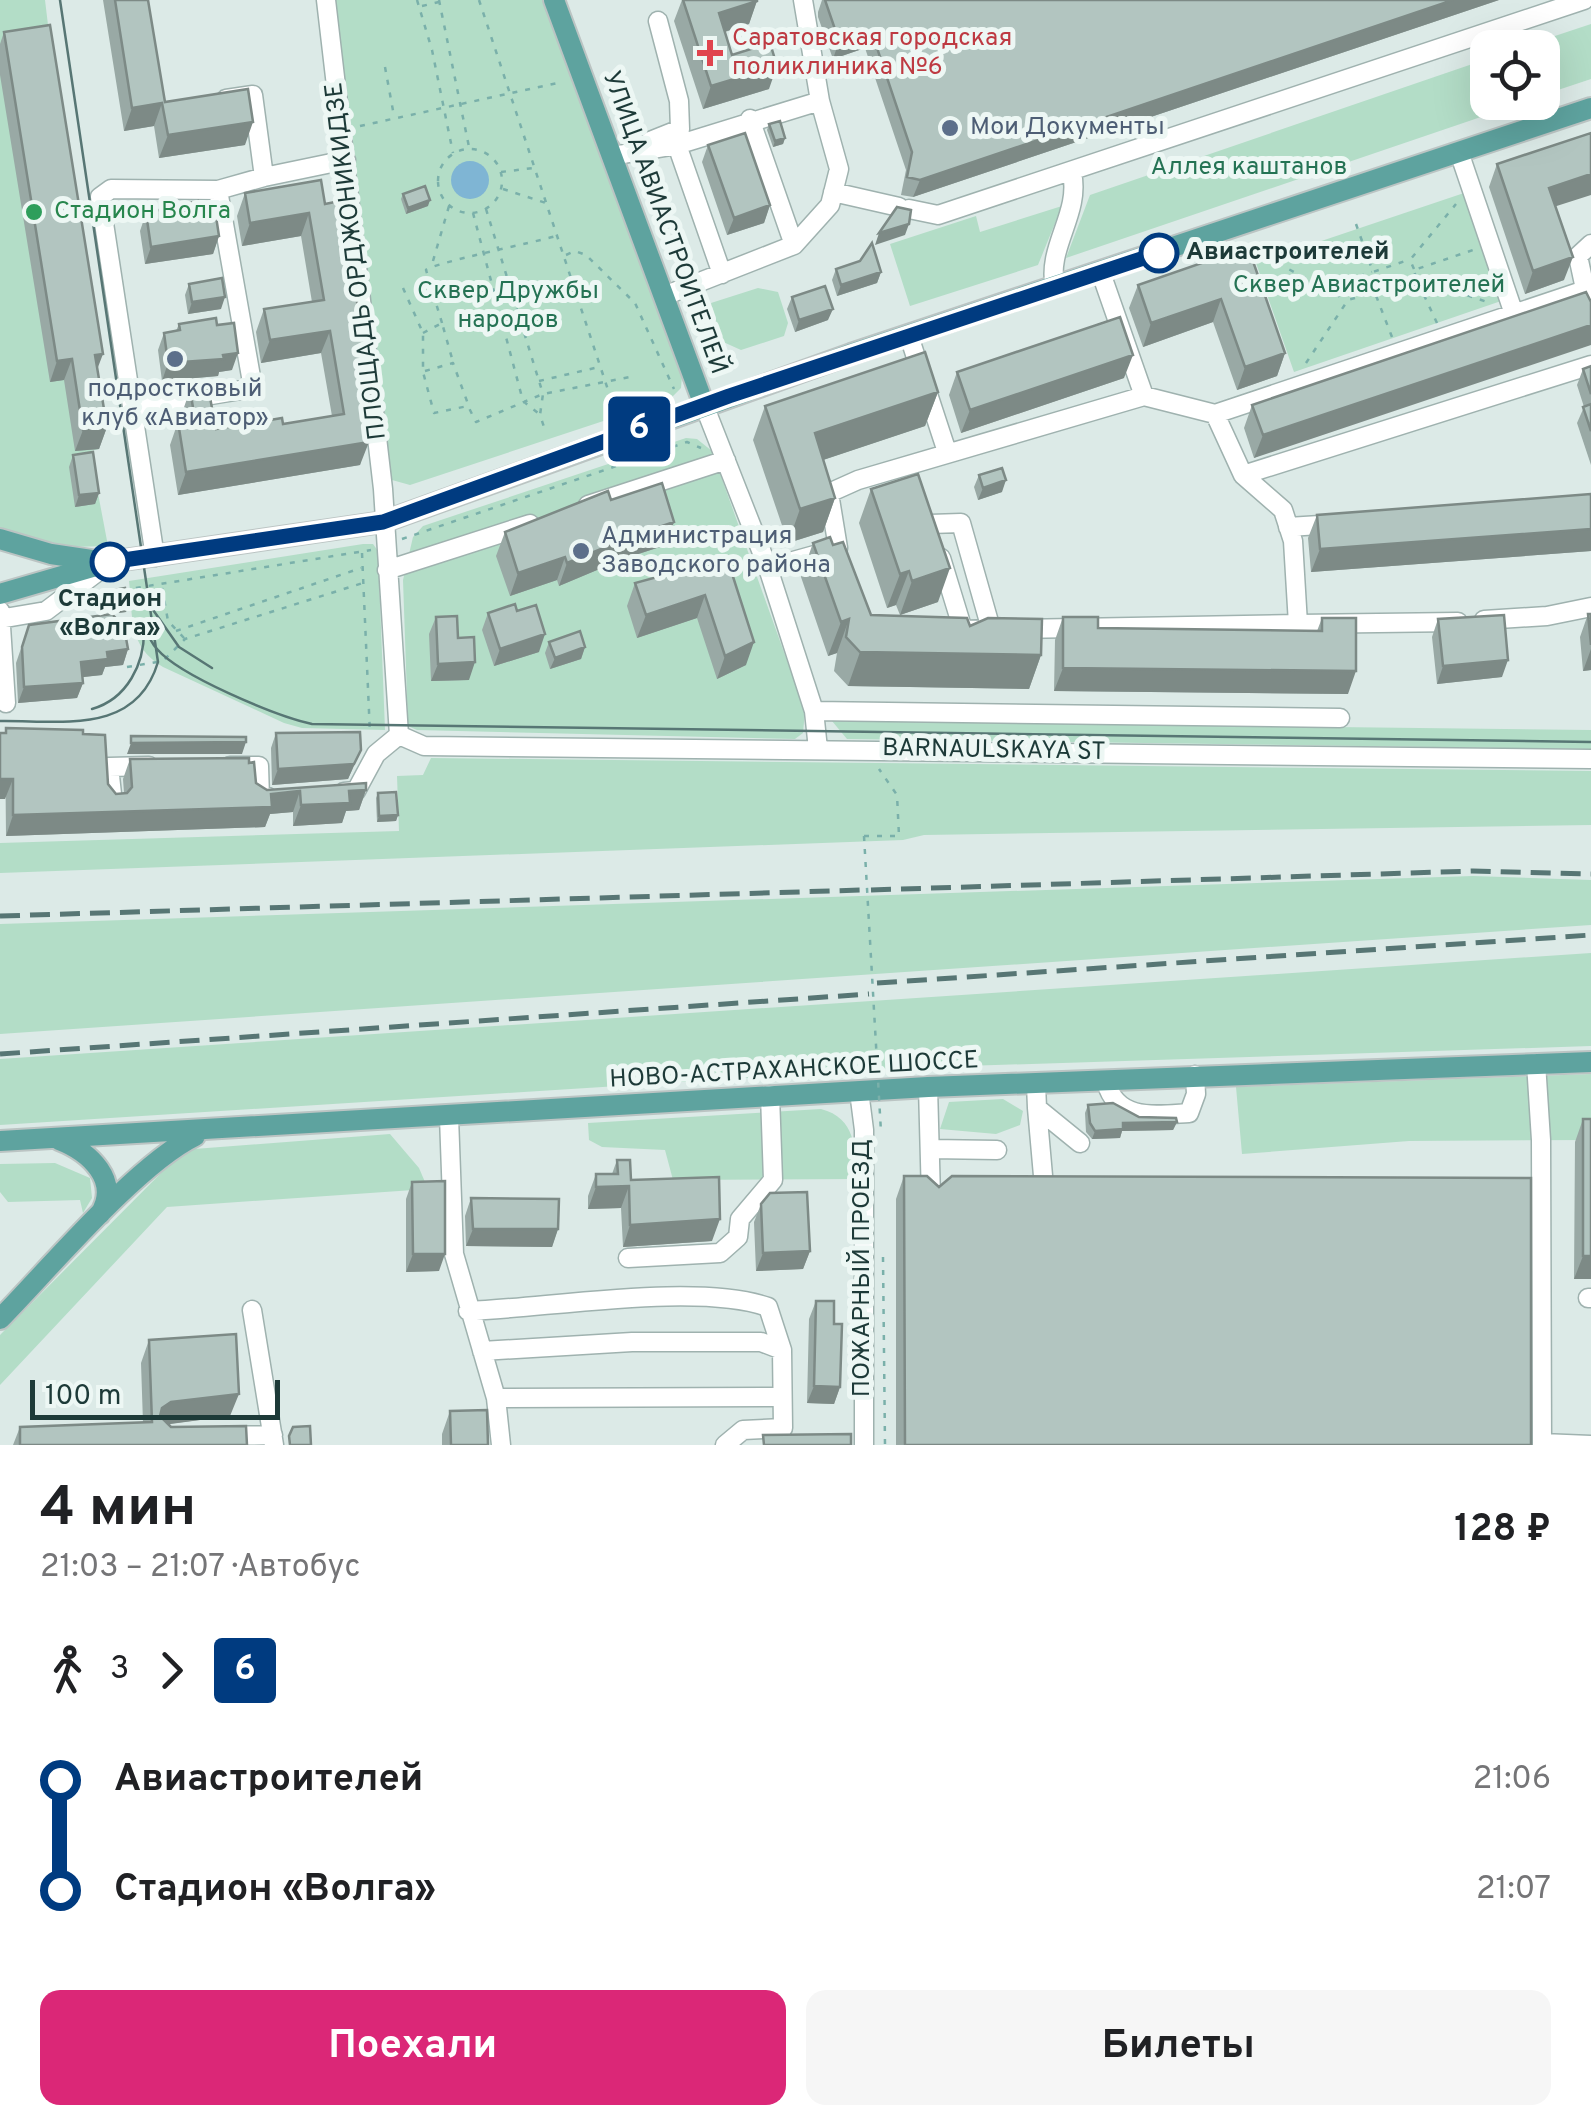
<!DOCTYPE html>
<html lang="ru">
<head>
<meta charset="utf-8">
<style>
	:root { --surface:#fff; --page:#f6f6f6; --text:#202124; --muted:#757577; --accent:#db2777 }
	body { margin:0; font-family:Overpass,sans-serif; background:var(--page); color:var(--text); height:100vh; display:flex; flex-direction:column; font-size:38px; white-space:nowrap }
	* { box-sizing:border-box; margin:0 }
	p { font-size:32px; color:var(--muted) }
	.icon { flex:none; width:55px; height:55px; fill:none; stroke:currentColor; stroke-width:2; stroke-linecap:round; stroke-linejoin:round }
	.map { position:relative; height:1445px; overflow:hidden }
	.details { display:flex; flex-direction:column; background:var(--surface); flex:1 }
	.details>* { flex:none }
	.badge { padding:0 20px; border-radius:8px; font-size:35px; line-height:65px }
	.buttons { position:absolute; left:1470px; top:30px; display:grid; gap:20px }
	.buttons a { display:grid; place-items:center; width:90px; height:90px; border-radius:20px; background:var(--surface); box-shadow:0 10px 40px #0002; font-size:50px }
	.scale { position:absolute; left:30px; bottom:25px; width:250px; box-sizing:border-box; padding-left:10px; border:5px solid #1d3a38; border-top:0; font-size:28px; line-height:35px; white-space:nowrap; color:#1d3a38; -webkit-text-stroke:8px #edf7f4; paint-order:stroke }
	.map>.badge { position:absolute; translate:-50% -50%; box-shadow:0 0 0 5px #fff }
	.legs { display:flex; align-items:center; gap:15px; height:110px; padding:0 40px; font-size:32px }
	.legs p { margin-inline-start:auto }
	.overview { display:flex; align-items:center; justify-content:space-between; height:170px; padding:0 40px }
	h1 { font-size:55px; font-weight:700; line-height:75px }
	.button { display:flex; gap:20px; margin-top:auto; padding:20px 40px }
	.button a { flex:1; height:115px; border-radius:20px; background:var(--accent); color:#fff; font-size:40px; font-weight:700; line-height:115px; text-align:center }
	.button a+a { background:var(--page); color:var(--text) }
	ul { padding:0 40px; list-style:none }
	li { display:flex; align-items:center; gap:35px; height:110px; font-size:38px }
	li i { display:grid; place-items:center; width:15px; height:100%; margin:0 12px; background:currentColor }
	li i::after { content:''; width:25px; height:25px; margin:-12px; border:8px solid; border-radius:50%; background:var(--surface) }
	li p { margin-inline-start:auto }
	li:first-child i { background:linear-gradient(#0000 50%,currentColor 0) }
	li:last-child i { background:linear-gradient(currentColor 50%,#0000 0) }
	.map>svg:first-child { display:block }
</style>
</head>
<body>
<div class="map">
<svg width="1591" height="1445" viewBox="0 0 1591 1445">
	<rect width="100%" height="100%" fill="#dceae7"/>
	<path fill="#b3ddc7" d="M0 0H45L99 449 90 451 108 546 69 547 0 531Z
		M332 0H544L682 376 681 388 670 399 410 485 392 480 385 470Z
		M1591 24V79L1543 95 1542 48 1522 47Z
		M1487 59 1488 102 1522 103 1066 258 1090 195Z
		M1467 192 1504 300 1294 372 1256 263Z
		M1062 206 1038 265 910 306 890 244 976 216 980 232Z
		M758 288 778 292 788 323 784 336 741 350 721 341 711 303Z
		M686 438 697 439 712 451 805 711 803 733 795 739 417 730 408 726 403 580 413 537 423 526Z
		M363 544H373L378 551 385 730 302 728 284 723 163 667C128 646 133 618 129 581Z
		M832 721 1591 730V749L847 739Z
		M431 758 1591 771V825L924 835 903 840 0 873V843L399 831 397 776 423 775Z
		M1473 876 1591 880V925L0 1034V924Z
		M1591 953V1046L903 1068 0 1125V1059Z
		M1591 1074V1140L1409 1141 1242 1154 1236 1087Z
		M1003 1099 1023 1111 1020 1125 996 1134 940 1129 949 1102Z
		M821 1109C856 1118 855 1148 857 1179L673 1180 665 1150 602 1147 589 1140 588 1123Z
		M390 1134 419 1168 428 1189 167 1207 0 1385V1335L171 1163 194 1149Z
		M55 1163 90 1178 92 1198 83 1213 80 1200 8 1202 0 1192V1164Z"/>
	<path fill="#7fb5d4" d="M451 180a19 19 0 1 1 38 0a19 19 0 1 1-38 0Z"/>
	<g fill="none" stroke-linecap="round" stroke-linejoin="round">
		<g stroke="#9fb2af" stroke-width="21">
			<path id="minor" d="M326 0 383 489 399 735
				M226 99 253 95 264 177 346 160
				M750 119 794 245
				M650 141 680 129 679 101 658 21
				M677 145 722 274
				M1459 152 1514 314
				M612 156 677 145 820 101
				M833 192 899 207
				M909 209 938 215 1584 0
				M1591 244 1578 256 1591 317
				M1101 273 1144 396
				M1055 288C1046 247 1081 214 1072 173
				M664 296 794 245 830 205 839 169 820 101 803 0
				M909 336 947 452
				M704 405 768 568 814 711 818 749
				M133 408 253 388 218 190
				M1215 414 1243 475 1591 365
				M1243 475 1283 510 1293 541 1298 624 1458 622
				M588 505 726 460
				M930 524 961 523 991 629 963 630 941 558
				M1288 527 1336 524
				M838 548 829 493 858 480 1144 396 1215 414 1582 291
				M155 557 100 197 111 189 218 190 264 177
				M768 568 829 551
				M387 570 530 524
				M0 611 6 703
				M0 619 46 611 104 567
				M1484 620 1547 616 1591 607
				M1018 629 1298 624
				M814 711 1340 718
				M399 735 424 746 1591 759
				M230 766H259L260 798 268 797
				M344 792 356 791 376 754 399 735
				M113 803 109 767 149 766
				M1536 1063 1541 1140 1542 1445
				M1106 1082C1117 1122 1156 1115 1189 1113L1196 1094 1195 1075
				M1036 1084 1037 1108 1080 1143
				M928 1087 931 1198
				M859 1091 864 1130V1445
				M1037 1108 1044 1187
				M449 1117 454 1254 496 1398 501 1445
				M931 1149 997 1150
				M628 1258 720 1253 738 1237 740 1219 773 1180 770 1095
				M1588 1298H1591
				M252 1310 274 1445
				M468 1311C548 1308 697 1282 768 1307L782 1350 783 1428 743 1430 725 1445
				M482 1351 632 1342H761L782 1350
				M496 1398 782 1397
				M224 1436 273 1435
				M1542 1443 1591 1445"/>
		</g>
		<g stroke="#bbc4c3" stroke-width="24">
			<path id="major" d="M554 0 704 405
				M0 539 51 554 98 561
				M0 594 110 562 383 522 851 354 1591 108
				M59 1140C90 1152 121 1181 100 1214
				M0 1141 928 1087 1591 1062
				M0 1319C49 1269 136 1165 195 1136"/>
		</g>
		<path stroke="#7ab0aa" stroke-width="2.5" stroke-dasharray="5 8" stroke-linecap="butt" d="M417 0 432 50 453 153
			M439 0 469 147
			M479 0 615 411
			M422 6 439 2
			M385 67 394 116
			M360 126 562 82
			M438 181a32 32 0 1 1 64 0a32 32 0 1 1-64 0Z
			M501 172 533 168
			M503 189 546 203
			M486 209 543 394 540 415 546 433
			M473 213 523 401 538 413
			M1356 224 1373 272 1408 260
			M1255 251 1346 300
			M566 255 575 251 586 255 635 303 674 389
			M433 261 449 206
			M1414 269 1410 260 1456 204
			M403 288 423 333V372L434 413 468 406 476 422 543 394 630 377
			M1322 288 1372 272
			M442 323 426 270C433 263 536 242 556 236
			M1437 323 1416 278 1490 303
			M423 333 442 323 453 362
			M1392 337 1375 293 1416 278 1414 270 1473 250
			M1306 363 1348 300 1373 293
			M425 371 453 363 468 404
			M539 381 599 367
			M402 539 687 442 701 448
			M362 553 370 734
			M162 588 168 621 184 638
			M123 590 371 550
			M101 617 110 594
			M176 631 361 568
			M127 667 163 661 185 639 363 583
			M864 836H899L897 795 879 769
			M883 1257 885 1445"/>
		<use href="#minor" stroke="#fff" stroke-width="18"/>
		<use href="#major" stroke="#5ea39f" stroke-width="20"/>
		<path stroke="#577674" stroke-width="2.5" d="M151 607 179 647 212 668
			M143 621C147 631 149 641 157 649 180 676 276 716 312 724L1591 742
			M92 709C127 699 145 664 144 628
			M0 721C61 720 136 736 158 662L60 0"/>
		<path stroke="#577674" stroke-width="5" stroke-dasharray="20 10" stroke-linecap="butt" d="M871 890 1473 871 1591 874
			M0 916 862 890
			M877 983 1591 935
			M0 1054 869 994"/>
		<path stroke="#7ab0aa" stroke-width="2.5" stroke-dasharray="5 8" stroke-linecap="butt" d="M864 836 881 1132"/>
	</g>
	<path fill="#99a9a5" d="M103 0H148L165 102 245 145 159 158 154 126 124 131Z
		M682 0H757L749 24 725 32 732 55 769 89 703 109 674 21Z
		M822 0H1499L913 197 901 195 906 170 865 48 833 59 818 17V12Z
		M4 32 107 427 99 449 75 451 64 380 50 382 0 75V44Z
		M769 124 785 138 783 144 773 147 767 130Z
		M708 145 770 205 764 223 727 235 702 162Z
		M1497 164 1564 280 1525 294 1489 187Z
		M321 180 367 433 360 465 178 495 170 445 178 422 183 421 182 413 190 390 216 429 283 424 332 416 321 353 261 363 256 332 264 309 312 302 301 236 242 246 237 216 245 193Z
		M403 194 428 206 406 214 401 199Z
		M199 205 219 236 213 254 145 264 140 231 146 213Z
		M1248 247 1285 353 1277 376 1237 390 1213 322 1143 347 1129 308 1138 285Z
		M836 269 881 272 877 283 837 296 832 280Z
		M189 284 221 309 188 314 185 295Z
		M792 297 828 320 795 332 787 309Z
		M1591 302 1254 458 1244 428 1252 405Z
		M179 324 217 325 232 370 219 372 218 376 162 381 158 350 164 333 176 331Z
		M1591 366V465L1577 423 1584 407 1577 385 1583 369Z
		M957 372 1124 378 961 433 949 395Z
		M938 392 925 426 823 460 835 498 823 532 788 543 753 440 765 406Z
		M73 455 99 493 95 504 75 507 69 467Z
		M979 475 1002 492 978 500 974 487Z
		M871 489 938 602 900 615 896 605 887 608 859 523Z
		M1591 494V551L1311 572 1308 538 1317 515Z
		M611 500 666 545 629 557 626 565 611 570 609 565 559 586 557 580 510 596 496 556 505 532Z
		M813 543 833 545 871 615 970 626 1041 655 1029 689 848 686 834 671 837 653 828 656 801 577Z
		M727 558 746 665 717 679 697 618 637 638 627 606 635 583Z
		M109 591 128 606 126 612 110 614 107 597Z
		M517 611 539 652 494 666 482 630 488 613Z
		M1588 614H1591V670L1583 671 1580 637Z
		M436 617 458 638 469 680 431 681 429 634Z
		M1063 617 1098 628 1317 631 1322 618 1348 694 1054 691 1055 640Z
		M1438 619 1502 677 1437 684 1432 637Z
		M29 625 128 649 123 665 105 667 102 675 82 677 83 683 77 698 18 703 16 663Z
		M549 642 585 647 581 659 550 669 545 653Z
		M6 728 83 734 108 784 116 794 124 793 123 779 130 759 249 763 256 783 267 790H366L359 810 346 811 342 823 293 826V812L270 814 265 827 6 836 5 733Z
		M276 733 361 750 348 779 272 785 271 748Z
		M378 793 398 815 396 821 377 822 376 798Z
		M1088 1105 1139 1117 1177 1122 1173 1130 1122 1131 1120 1138 1092 1139 1086 1132 1085 1113Z
		M1583 1119H1591V1279H1574L1575 1142Z
		M617 1160 631 1180 712 1241 623 1247 621 1208 588 1209V1196L596 1174H612Z
		M904 1176 939 1187 1531 1445H896V1199Z
		M412 1182 439 1271 406 1272V1199Z
		M471 1198 558 1229 552 1247 466 1246 465 1216Z
		M761 1204 810 1251 803 1269 756 1271 754 1222Z
		M816 1301 834 1324 840 1387 834 1404 807 1403 809 1319Z
		M149 1340 230 1416 168 1424 171 1427 247 1445H13L20 1427 143 1423 141 1363Z
		M450 1411 488 1445H442V1434Z"/>
	<path fill="#7d8a86" d="M1453 0H1499L913 197 920 180Z
		M757 1 749 24 711 36 719 13Z
		M871 30 865 48 833 59 839 41Z
		M777 66 769 89 703 109 711 86Z
		M162 103 154 126 124 131 132 108Z
		M253 122 245 145 159 158 168 135Z
		M785 138 783 144 773 147 775 141Z
		M1591 174V195L1541 211 1549 188Z
		M430 200 428 206 406 214 408 208Z
		M770 205 764 223 727 235 734 218Z
		M309 213 301 236 242 246 250 223Z
		M909 224 905 235 875 245 879 233Z
		M219 236 213 254 145 264 151 247Z
		M1573 257 1564 280 1525 294 1533 271Z
		M881 272 877 283 837 296 841 285Z
		M225 297 221 309 188 314 192 302Z
		M1221 299 1213 322 1143 347 1151 323Z
		M833 309 828 320 795 332 799 320Z
		M1591 325V345L1254 458 1263 435Z
		M330 331 321 353 261 363 270 340Z
		M238 353 232 370 219 372 218 376 162 381 168 363Z
		M1285 353 1277 376 1237 390 1245 367Z
		M103 354 95 375V355Z
		M1133 355 1124 378 961 433 970 410Z
		M72 359 64 380 50 382 57 361Z
		M938 392 925 426 802 467 815 433Z
		M373 416 365 439V418Z
		M107 427 99 449 75 451 83 430Z
		M369 442 360 465 178 495 186 472Z
		M1006 480 1002 492 978 500 983 488Z
		M99 493 95 504 75 507 79 495Z
		M835 498 823 532 788 543 800 509Z
		M674 522 666 545 629 557 626 565 611 570 619 547 632 536Z
		M1591 529V551L1311 572 1320 549Z
		M618 542 609 565 559 586 567 563Z
		M565 557 557 580 510 596 518 573Z
		M950 568 938 602 900 615 912 581Z
		M909 571 896 605 887 608 900 574Z
		M705 595 697 618 637 638 646 615Z
		M128 606 126 612 110 614 112 609Z
		M849 619 837 653 828 656 841 622Z
		M545 634 539 652 494 666 500 649Z
		M754 642 746 665 717 679 725 656Z
		M585 647 581 659 550 669 555 658Z
		M128 649 123 665 105 667 102 675 75 678 81 662 107 652Z
		M1591 649V670L1583 671Z
		M860 652 1041 655 1029 689 848 686Z
		M1508 660 1502 677 1437 684 1443 666Z
		M475 662 469 680 431 681 438 664Z
		M1063 668 1356 671 1348 694 1054 691Z
		M83 683 77 698 18 703 24 687Z
		M246 742 242 754H127L131 743Z
		M361 750 348 779 272 785 278 769Z
		M0 779H13L5 799H0Z
		M366 790 359 810 346 811 342 823 293 826 301 805 349 791Z
		M300 791 293 812 270 814 265 827 6 836 13 815Z
		M398 815 396 821 377 822 379 816Z
		M1177 1122 1173 1130 1122 1131 1120 1138 1092 1139 1095 1131 1123 1123Z
		M629 1186 621 1208 588 1209 596 1187Z
		M720 1219 712 1241 623 1247 630 1225Z
		M473 1229H558L552 1247 466 1246Z
		M810 1251 803 1269 756 1271 763 1253Z
		M413 1254H445L439 1271 406 1272Z
		M1583 1256H1591V1279H1574Z
		M814 1386 840 1387 834 1404 807 1403Z
		M239 1394 230 1416 163 1425 154 1430 162 1408 171 1402Z"/>
	<path fill="#b2c5c0" stroke="#7d8a86" stroke-width="2.5" d="M115 0H148L165 102 248 89 253 122 168 135 162 103 132 108Z
		M683 0H757V1L719 13 732 55 770 43 777 66 711 86Z
		M825 0H1453L920 180 907 177 912 152 871 30 839 41Z
		M50 25 103 354 95 355 107 427 83 430 72 359 57 361 4 32Z
		M780 121 785 138 775 141 769 124Z
		M745 133 770 205 734 218 708 145Z
		M1591 133V174L1549 188 1573 257 1533 271 1497 164Z
		M321 180 325 204 340 201 365 349 373 416 365 418 369 442 186 472 178 422 195 419 190 390 208 387 216 429 282 418 283 424 344 414 330 331 270 340 264 309 324 300 309 213 250 223 245 193Z
		M425 186 430 200 408 208 403 194Z
		M198 201 199 205 214 203 219 236 151 247 146 213Z
		M897 207 911 210 909 224 879 233Z
		M872 243 881 272 841 285 836 269 860 261Z
		M1248 247 1285 353 1245 367 1221 299 1151 323 1138 285Z
		M222 278 225 297 192 302 189 284Z
		M825 286 833 309 799 320 792 297Z
		M1586 292 1591 302V325L1263 435 1252 405Z
		M1120 317 1133 355 970 410 957 372Z
		M216 318 217 325 234 323 238 353 223 355 224 359 168 363 164 333 180 330 179 324Z
		M925 352 938 392 815 433 835 498 800 509 765 406Z
		M1591 366V394L1583 369Z
		M1591 404V431L1583 407Z
		M93 452 99 493 79 495 73 455Z
		M1002 468 1006 480 983 488 979 475Z
		M918 474 950 568 912 581 909 571 900 574 871 489Z
		M662 483 674 522 632 536 634 542 619 547 618 542 567 563 565 557 518 573 505 532 608 491 611 500Z
		M1591 494V529L1320 549 1317 515Z
		M830 537 833 545 843 542 871 615 967 618 970 626 988 618 1042 619 1041 655 860 652 846 637 849 619 841 622 813 543Z
		M727 558 754 642 725 656 705 595 646 615 635 583Z
		M125 588 128 606 112 609 109 591Z
		M515 604 517 611 536 605 545 634 500 649 488 613Z
		M112 614 124 627 128 649 107 652 108 659 81 662 83 683 24 687 22 647 29 625Z
		M1588 614H1591V645Z
		M1504 615 1508 660 1443 666 1438 619Z
		M457 616 458 638 474 637 475 662 438 664 436 617Z
		M1063 617H1098V628L1322 631V618H1356V671L1063 668Z
		M580 631 585 647 555 658 549 642Z
		M6 728 83 730V734L105 735 108 784 116 794 127 793 132 787 130 759 249 758V763L254 762 256 783 267 790 366 783V790L349 791 350 803 301 805 300 791 271 794 272 807 13 815V779H0V733H6Z
		M360 732 361 750 354 764 278 769 276 733Z
		M131 736 246 737V742L131 743Z
		M396 792 398 815 379 816 378 793Z
		M1113 1103 1139 1117 1176 1118 1177 1122 1123 1123V1129L1095 1131 1090 1123 1088 1105Z
		M1583 1119H1591V1256H1583Z
		M617 1160H630L631 1180 719 1177 720 1219 630 1225 629 1186 596 1187V1174H618Z
		M904 1176H927L939 1187 952 1176 1531 1178V1445H905Z
		M445 1181V1254H413L412 1182Z
		M807 1192 810 1251 763 1253 761 1204 770 1193Z
		M471 1198 559 1199 558 1229H473Z
		M816 1301H834V1324H842L840 1387 814 1386Z
		M236 1334 239 1394 171 1402 162 1408 160 1416 171 1427 246 1426 247 1445H20V1427L152 1422 149 1340Z
		M487 1410 488 1445H451L450 1411Z
		M310 1426 311 1445H290L289 1436 293 1427Z
		M851 1434V1445H764L763 1435Z"/>
	<g fill="none" stroke-linecap="round" stroke-linejoin="round">
		<g stroke="#fff" stroke-width="22">
			<path id="line-1" d="M110 562 383 522 729 396 1159 253"/>
		</g>
		<use href="#line-1" stroke="#003b80" stroke-width="15"/>
	</g>
	<path fill="#e0444e" stroke="#edf7f4" stroke-width="4" d="M705 38h10v10h10v10h-10v10h-10v-10h-10v-10h10z"/>
	<g fill="#5c6f8a" stroke="#edf7f4" stroke-width="4">
		<circle cx="950" cy="128" r="10"/>
		<circle cx="175" cy="359" r="10"/>
		<circle cx="581" cy="551" r="10"/>
	</g>
	<circle fill="#2e9e5b" stroke="#edf7f4" stroke-width="4" cx="34" cy="212" r="10"/>
	<g fill="#fff" stroke="#003b80" stroke-width="5">
		<circle cx="1159" cy="253" r="18"/>
		<circle cx="110" cy="562" r="18"/>
	</g>
	<g text-anchor="middle" dominant-baseline="central" stroke-width="10" stroke-linejoin="round" paint-order="stroke">
		<g font-size="25" fill="#be3a42" stroke="#edf7f4" text-anchor="start">
			<text x="732" y="39">Саратовская городская<tspan x="732" dy="29">поликлиника №6</tspan></text>
		</g>
		<g font-size="25" fill="#4e5e75" stroke="#edf7f4" text-anchor="start">
			<text x="970" y="128">Мои Документы</text>
			<text x="175" y="390" text-anchor="middle">подростковый<tspan x="175" dy="29">клуб «Авиатор»</tspan></text>
			<text x="601" y="537">Администрация<tspan x="601" dy="29">Заводского района</tspan></text>
		</g>
		<g font-size="25" fill="#257354" stroke="#edf7f4">
			<text x="1249" y="168">Аллея каштанов</text>
			<text x="1369" y="286">Сквер Авиастроителей</text>
			<text x="508" y="292">Сквер Дружбы<tspan x="508" dy="29">народов</tspan></text>
		</g>
		<g font-size="25" fill="#27864d" stroke="#edf7f4" text-anchor="start">
			<text x="54" y="212">Стадион Волга</text>
		</g>
		<g font-size="25" fill="#1d3a38" stroke="#edf7f4">
			<text transform="translate(664 223) rotate(70)">УЛИЦА АВИАСТРОИТЕЛЕЙ</text>
			<text transform="translate(357 261) rotate(-97)">ПЛОЩАДЬ ОРДЖОНИКИДЗЕ</text>
			<text transform="translate(994 751) rotate(1)">BARNAULSKAYA ST</text>
			<text transform="translate(794 1071) rotate(-3)">НОВО-АСТРАХАНСКОЕ ШОССЕ</text>
			<text transform="translate(863 1268) rotate(-90)">ПОЖАРНЫЙ ПРОЕЗД</text>
		</g>
		<g font-size="25" font-weight="bold" fill="#1d3a38" stroke="#edf7f4" text-anchor="start">
			<text x="1186" y="253">Авиастроителей</text>
			<text x="110" y="600" text-anchor="middle">Стадион<tspan x="110" dy="29">«Волга»</tspan></text>
		</g>
	</g>
</svg>
<div class="buttons">
<a><svg class="icon" aria-label="locate" viewBox="0 0 24 24"><circle cx="12" cy="12" r="6"/><path d="M12 2v4M12 18v4M2 12h4M18 12h4"/></svg></a>
</div>
<div class="scale">100 m</div>
<b class="badge" style="left:639px;top:429px;background:#003b80;color:#fff">6</b>
</div>
<section class="details">
<div class="overview"><div><h1>4 мин</h1><p>21:03 – 21:07 · Автобус</p></div><b>128 ₽</b></div>
<div class="legs"><svg class="icon" aria-label="walk" viewBox="0 0 24 24"><circle cx="13" cy="4" r="2"/><path d="M13 8l-2 6 4 7M11 14l-3 7M7 12l3-4h3l4 4"/></svg>3<svg class="icon" aria-label="forward" viewBox="0 0 24 24"><path d="M9 5l7 7-7 7"/></svg><b class="badge" style="background:#003b80;color:#fff">6</b></div>
<ul>
<li><i style="color:#003b80"></i><b>Авиастроителей</b><p>21:06</p></li>
<li><i style="color:#003b80"></i><b>Стадион «Волга»</b><p>21:07</p></li>
</ul>
<div class="button"><a>Поехали</a><a>Билеты</a></div>
</section>
</body>
</html>
